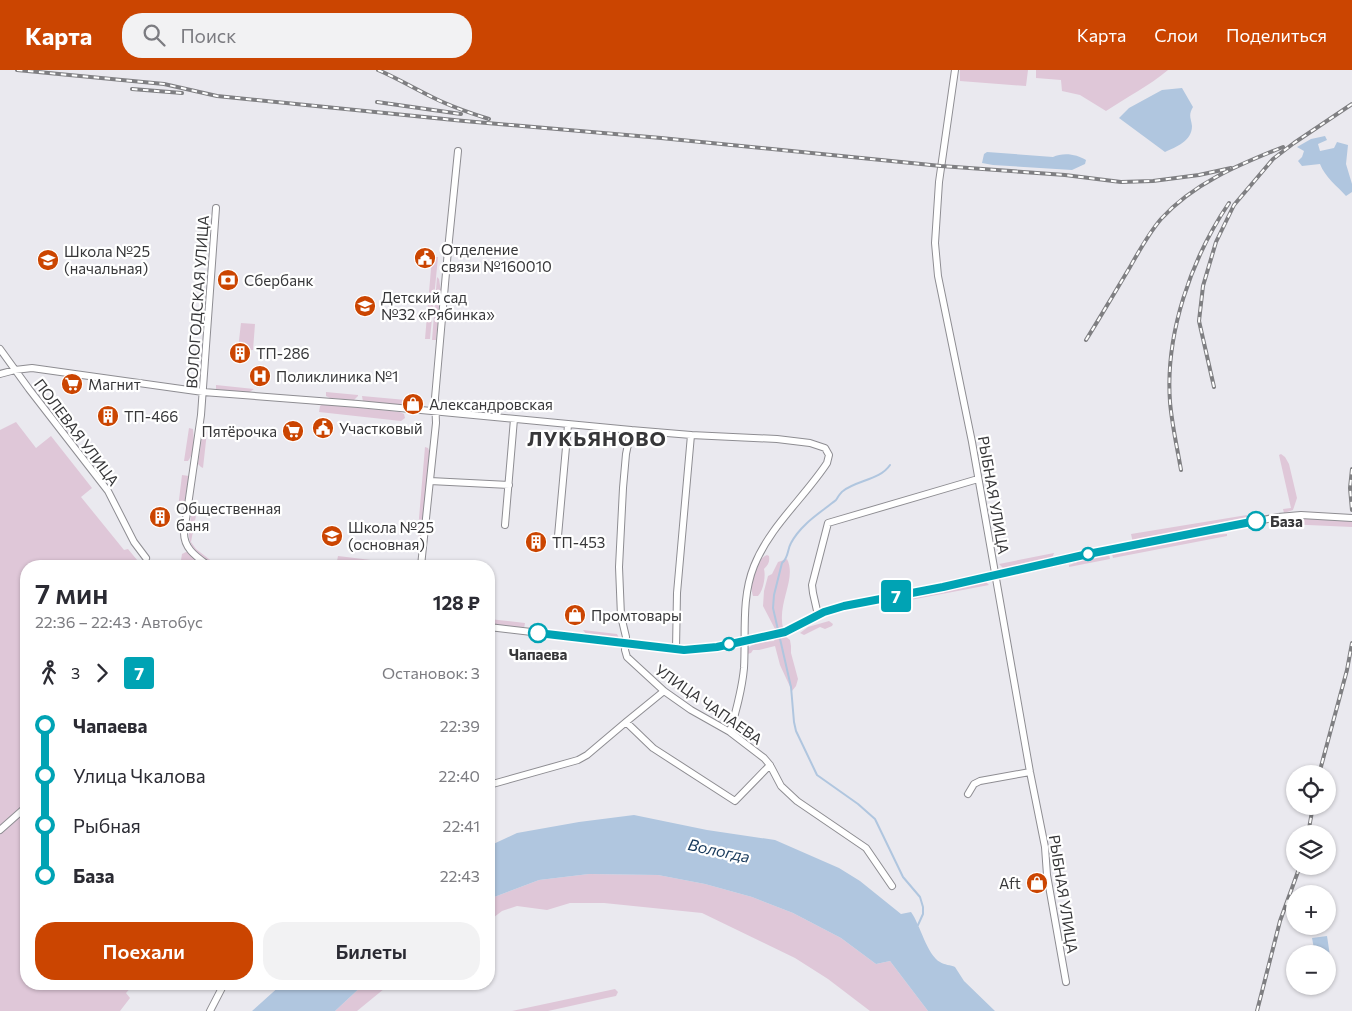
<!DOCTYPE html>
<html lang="ru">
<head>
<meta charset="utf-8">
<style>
	:root { --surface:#fff; --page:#f2f2f3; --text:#2b2b33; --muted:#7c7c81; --accent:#cb4501 }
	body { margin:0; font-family:Commissioner,sans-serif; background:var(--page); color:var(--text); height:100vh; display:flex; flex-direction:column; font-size:19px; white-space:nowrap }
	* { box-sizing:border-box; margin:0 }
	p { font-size:16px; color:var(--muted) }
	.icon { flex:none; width:28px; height:28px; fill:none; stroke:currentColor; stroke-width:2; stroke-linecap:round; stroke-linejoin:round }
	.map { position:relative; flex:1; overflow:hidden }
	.side { position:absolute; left:20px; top:490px; width:475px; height:430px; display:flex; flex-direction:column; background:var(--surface); border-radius:20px; box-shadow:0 1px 4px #0004 }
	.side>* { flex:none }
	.badge { padding:0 10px; border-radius:4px; font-size:18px; line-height:32px }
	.fabs { position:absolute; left:1286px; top:695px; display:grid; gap:10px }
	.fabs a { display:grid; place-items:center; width:50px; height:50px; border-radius:50%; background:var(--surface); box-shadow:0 1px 4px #0004; font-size:25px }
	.map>.badge { position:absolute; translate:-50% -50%; box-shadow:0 0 0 2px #fff }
	.legs { display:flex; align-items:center; gap:8px; height:55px; padding:0 15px; font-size:16px }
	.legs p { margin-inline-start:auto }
	.overview { display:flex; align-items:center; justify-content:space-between; height:85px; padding:0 15px }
	h1 { font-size:28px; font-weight:600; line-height:38px }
	.primary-button { display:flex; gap:10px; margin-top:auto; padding:10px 15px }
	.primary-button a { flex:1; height:58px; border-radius:20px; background:var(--accent); color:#fff; font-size:20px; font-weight:600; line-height:58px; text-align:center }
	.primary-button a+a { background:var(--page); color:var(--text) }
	ul { padding:0 15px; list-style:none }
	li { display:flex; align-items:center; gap:18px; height:50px; font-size:19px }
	li i { display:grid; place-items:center; width:8px; height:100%; margin:0 6px; background:currentColor }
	li i::after { content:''; width:12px; height:12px; margin:-6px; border:4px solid; border-radius:50%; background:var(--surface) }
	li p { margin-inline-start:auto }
	li:first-child i { background:linear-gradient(#0000 50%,currentColor 0) }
	li:last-child i { background:linear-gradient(currentColor 50%,#0000 0) }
	header { display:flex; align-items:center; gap:30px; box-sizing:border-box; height:70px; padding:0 25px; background:var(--accent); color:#fff }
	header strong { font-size:24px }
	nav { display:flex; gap:28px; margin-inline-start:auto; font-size:18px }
	.search { width:350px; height:45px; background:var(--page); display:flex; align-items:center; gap:12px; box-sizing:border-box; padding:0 18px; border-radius:20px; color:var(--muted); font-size:19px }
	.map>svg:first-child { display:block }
</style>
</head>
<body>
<header>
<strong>Карта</strong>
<div class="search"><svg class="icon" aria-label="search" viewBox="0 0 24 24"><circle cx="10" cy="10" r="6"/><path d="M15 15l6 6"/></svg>Поиск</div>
<nav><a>Карта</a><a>Слои</a><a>Поделиться</a></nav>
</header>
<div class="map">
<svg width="1352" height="941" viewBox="0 0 1352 941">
	<rect width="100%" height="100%" fill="#eae9ef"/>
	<path fill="#dfc7d8" d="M960 0H1028L1026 16 960 11Z
		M1036 0H1168C1149 16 1127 27 1106 41L1080 25 1062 21 1061 10 1036 8Z
		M432 187H438L430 269H425Z
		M437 207 439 209 441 222 436 270H432Z
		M241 253 255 254 253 280 238 279Z
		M216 315 254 319 248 323 216 319Z
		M326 322 358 325V326L354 330 330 328 326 326Z
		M362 326 406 330V334L404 336 363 332Z
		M323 334 400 342 404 344 405 348 401 351 319 342 320 336Z
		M16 352 36 378 51 366 92 418 81 427 124 480 128 479 142 496H26V914H134L126 923 130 928 120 941H0V360Z
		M189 358 193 359C194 370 195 382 188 391H184Z
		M207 362 203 398 201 397 198 394 202 366 204 363Z
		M425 377 428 378 430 383 422 463 418 468 419 462 418 460Z
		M1281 384 1285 387 1289 394 1297 428 1293 440 1284 443 1283 439 1291 438 1279 385Z
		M182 405 189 406 184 435 178 438Z
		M198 435 191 472 196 479 218 496C212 496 209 493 205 489 183 472 189 464 192 440Z
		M1247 445V448L1225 455 1133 473 1131 464Z
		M1301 448 1352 451V457L1286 454 1285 449Z
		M1227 464V466L1113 488 1112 484 1208 465Z
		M186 482H187L204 496H180L182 484Z
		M1054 483 1052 489 1008 499H1004L999 494Z
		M1109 484 1110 489 1069 497V495L1086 489Z
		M767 485 769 486C770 492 768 495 764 499 766 507 763 521 758 526H753C749 515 754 490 767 485Z
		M338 486 371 490V496H336Z
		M787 489C797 509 777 532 783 558L775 559 763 536 764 521 768 506 772 504 778 492Z
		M985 511 989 515 905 531 912 526Z
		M489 549 525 553 524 559 489 554Z
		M829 551 833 554 832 556 825 559 820 557 804 565 800 563 808 557Z
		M583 560 617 564 619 568 587 565Z
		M785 566 790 570 791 576V583L798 609 796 616 792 621 780 595 775 576 759 580H753L751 583 747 584 748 578C755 572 765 572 774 571L775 569Z
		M589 804 658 805 705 814 752 827 793 843 841 868 876 894 890 891 928 941H870L828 909 795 888 702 843 604 833H570L547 840 517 836 502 841 489 851V829L539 810Z
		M364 914H390L357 941H335Z
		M615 919 618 922 616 926 611 927 548 941H512Z"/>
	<path fill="#b0c6df" d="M1182 18 1193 37C1188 46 1191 47 1192 56 1192 71 1176 77 1165 82L1119 48 1129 38 1162 20Z
		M1325 66 1327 70 1318 74 1320 81 1334 78 1337 72 1348 75 1346 94 1352 114V122L1346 126C1337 116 1325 107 1320 94L1302 96 1298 91 1302 87 1304 81 1297 77 1311 69Z
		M987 82 1053 87C1063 82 1077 84 1086 90L1085 94 1072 100 993 95 982 93 984 84Z
		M634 745 707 760 775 770 839 798 860 811 901 844 911 842C920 854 927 885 940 892 944 895 951 895 955 897L964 911 995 941H928L890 891 876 894 841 868 793 843 752 827 705 814 658 805 589 804 539 810 489 829V776L517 763 579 752Z
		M1327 866 1332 899H1328V884H1315L1312 868Z
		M282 914H364L335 941H252Z"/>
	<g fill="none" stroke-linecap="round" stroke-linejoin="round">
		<path stroke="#b0c6df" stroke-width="2" d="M890 395C880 410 857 410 843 421 840 423 838 427 836 430 820 443 801 454 791 473 787 480 789 487 782 493L774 525 773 538 791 617 794 652 796 661 817 705 858 734 875 749 903 807 920 827 923 837V844L918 855"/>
		<g stroke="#8e8d92" stroke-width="8">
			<path id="minor" d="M955 0 939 112 935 173 938 206 972 372 1030 702 1045 777 1047 805 1066 912
				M0 279 29 319 108 421 134 472 146 488
				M0 304 15 300 32 298 203 322 358 334 631 360 691 365 777 369 810 373 825 378 829 385 827 393C804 428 770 456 754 496 741 528 746 565 744 598 742 620 736 641 730 662
				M631 360 626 384 623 418 619 497 621 546 626 567 625 580 627 587 664 621 691 640 730 662 764 688 770 695 781 716 797 731 866 778 892 816
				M430 411 509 415
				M505 455 514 349
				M558 466 568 355
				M209 496C197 487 184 479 184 463L201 345 216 138
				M421 496 436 353 435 328 448 180 458 81
				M818 545 813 523 812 515 828 453 978 409
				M489 557 676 579 692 580 717 577 785 562 829 540 844 536 943 517 1088 485 1278 447 1301 445 1352 448
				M676 579 677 523 691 365
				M626 652 653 678 735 731 770 695
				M489 715 578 690 587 685 626 652 664 621
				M968 724 974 714 980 711 1030 702
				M0 760 26 737
				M210 941 224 914"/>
		</g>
		<use href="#minor" stroke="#fff" stroke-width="6"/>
		<g stroke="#7f7f82" stroke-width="4">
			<path id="rail" d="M17 0 164 14 217 26 464 51 661 68 941 96 1065 105 1121 112 1153 111 1199 105 1231 98
				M378 0C397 8 415 19 434 28 452 37 470 43 489 49
				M132 19 182 23
				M377 32 461 44
				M1086 270C1101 246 1115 222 1130 197 1139 181 1149 163 1161 149 1194 113 1238 95 1283 77
				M1214 317 1199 251 1203 216 1216 172 1234 135 1273 89 1294 73 1352 34
				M1352 399 1350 418 1352 440
				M1181 400C1177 377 1172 355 1170 332 1165 264 1191 189 1229 133
				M1319 704 1347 600 1352 573
				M1308 764 1313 736
				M1257 941 1280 851 1300 796"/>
		</g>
		<use href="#rail" stroke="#fff" stroke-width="2" stroke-dasharray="5.5" stroke-linecap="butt"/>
	</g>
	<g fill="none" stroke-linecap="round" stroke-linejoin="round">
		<g stroke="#fff" stroke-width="11">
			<path id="line-1" d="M538 563 684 580 717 577 785 562 824 542 844 536 943 517 1088 484 1256 451"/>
		</g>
		<use href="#line-1" stroke="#00a3b4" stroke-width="8"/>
	</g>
	<defs>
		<g id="civic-disc" transform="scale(1.125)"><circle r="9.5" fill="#cb4501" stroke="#fff"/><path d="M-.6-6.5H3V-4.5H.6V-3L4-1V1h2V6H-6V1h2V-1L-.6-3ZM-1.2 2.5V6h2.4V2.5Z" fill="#fff"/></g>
		<g id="school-disc" transform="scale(1.125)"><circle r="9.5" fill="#cb4501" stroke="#fff"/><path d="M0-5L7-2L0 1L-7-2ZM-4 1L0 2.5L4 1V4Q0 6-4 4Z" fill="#fff"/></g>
		<g id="bank-disc" transform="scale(1.125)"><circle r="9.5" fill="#cb4501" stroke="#fff"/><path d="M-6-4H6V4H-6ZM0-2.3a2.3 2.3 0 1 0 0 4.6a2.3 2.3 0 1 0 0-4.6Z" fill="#fff"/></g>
		<g id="building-disc" transform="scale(1.125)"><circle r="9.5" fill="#cb4501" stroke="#fff"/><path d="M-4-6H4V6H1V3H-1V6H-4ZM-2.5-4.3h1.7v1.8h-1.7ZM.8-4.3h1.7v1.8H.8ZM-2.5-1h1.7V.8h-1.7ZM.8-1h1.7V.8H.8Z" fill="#fff"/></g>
		<g id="hospital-disc" transform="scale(1.125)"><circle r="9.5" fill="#cb4501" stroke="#fff"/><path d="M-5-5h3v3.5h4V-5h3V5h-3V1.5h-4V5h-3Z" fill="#fff"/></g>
		<g id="supermarket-disc" transform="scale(1.125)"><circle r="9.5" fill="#cb4501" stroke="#fff"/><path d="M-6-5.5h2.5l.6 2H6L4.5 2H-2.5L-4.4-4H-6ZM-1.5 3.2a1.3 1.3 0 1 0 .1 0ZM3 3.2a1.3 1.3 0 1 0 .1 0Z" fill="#fff"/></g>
		<g id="shop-disc" transform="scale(1.125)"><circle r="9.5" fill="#cb4501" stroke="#fff"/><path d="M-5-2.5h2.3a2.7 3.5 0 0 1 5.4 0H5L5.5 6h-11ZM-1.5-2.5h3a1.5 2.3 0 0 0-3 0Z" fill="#fff"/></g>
	</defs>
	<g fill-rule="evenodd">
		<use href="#civic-disc" x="425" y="188"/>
		<use href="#school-disc" x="48" y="190"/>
		<use href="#bank-disc" x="228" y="210"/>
		<use href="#school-disc" x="365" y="236"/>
		<use href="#building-disc" x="240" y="283"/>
		<use href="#hospital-disc" x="260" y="306"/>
		<use href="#supermarket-disc" x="72" y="314"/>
		<use href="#shop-disc" x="413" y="334"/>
		<use href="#building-disc" x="108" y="346"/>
		<use href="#civic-disc" x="323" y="358"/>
		<use href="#supermarket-disc" x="293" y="361"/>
		<use href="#building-disc" x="160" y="447"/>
		<use href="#school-disc" x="332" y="466"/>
		<use href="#building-disc" x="536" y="472"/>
		<use href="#shop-disc" x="575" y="545"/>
		<use href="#shop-disc" x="1037" y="813"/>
	</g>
	<g fill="#fff" stroke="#00a3b4" stroke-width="2.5">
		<circle cx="1256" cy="451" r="9"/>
		<circle cx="1088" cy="484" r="6"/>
		<circle cx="538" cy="563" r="9"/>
		<circle cx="729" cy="574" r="6"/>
	</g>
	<g text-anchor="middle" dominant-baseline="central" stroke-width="4.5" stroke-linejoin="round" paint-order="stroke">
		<g font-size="15" fill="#373739" stroke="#fff" text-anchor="start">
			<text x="441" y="179">Отделение<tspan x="441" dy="17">связи №160010</tspan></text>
			<text x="64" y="181">Школа №25<tspan x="64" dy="17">(начальная)</tspan></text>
			<text x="244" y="210">Сбербанк</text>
			<text x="381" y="227">Детский сад<tspan x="381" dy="17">№32 «Рябинка»</tspan></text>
			<text x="256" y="283">ТП-286</text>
			<text x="276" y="306">Поликлиника №1</text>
			<text x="88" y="314">Магнит</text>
			<text x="429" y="334">Александровская</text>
			<text x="124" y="346">ТП-466</text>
			<text x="339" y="358">Участковый</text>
			<text x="277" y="361" text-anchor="end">Пятёрочка</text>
			<text x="176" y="438">Общественная<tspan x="176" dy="17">баня</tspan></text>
			<text x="348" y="457">Школа №25<tspan x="348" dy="17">(основная)</tspan></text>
			<text x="552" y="472">ТП-453</text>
			<text x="591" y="545">Промтовары</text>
			<text x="1021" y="813" text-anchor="end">Aft</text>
		</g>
		<g font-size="15" fill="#373739" stroke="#fff">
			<text transform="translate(197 232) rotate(-86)">ВОЛОГОДСКАЯ УЛИЦА</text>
			<text transform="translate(77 362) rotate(53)">ПОЛЕВАЯ УЛИЦА</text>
			<text transform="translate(994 425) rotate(80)">РЫБНАЯ УЛИЦА</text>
			<text transform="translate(709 634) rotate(35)">УЛИЦА ЧАПАЕВА</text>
			<text transform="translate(1064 824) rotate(81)">РЫБНАЯ УЛИЦА</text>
		</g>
		<g font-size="15" font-weight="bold" fill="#373739" stroke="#fff" text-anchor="start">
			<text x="1270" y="451">База</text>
			<text x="538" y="584" text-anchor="middle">Чапаева</text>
		</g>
		<g font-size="16" font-style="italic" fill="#17395b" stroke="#fff">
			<text transform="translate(719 780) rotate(12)">Вологда</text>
		</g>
		<g font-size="20" font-weight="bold" letter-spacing="1" fill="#373739" stroke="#fff">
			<text x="597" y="368">ЛУКЬЯНОВО</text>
		</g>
	</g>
</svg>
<div class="fabs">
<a><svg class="icon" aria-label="locate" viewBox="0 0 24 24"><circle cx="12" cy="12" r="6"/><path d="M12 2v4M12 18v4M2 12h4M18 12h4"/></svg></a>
<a><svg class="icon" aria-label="layers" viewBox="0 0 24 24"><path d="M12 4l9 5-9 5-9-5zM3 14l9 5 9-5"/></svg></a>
<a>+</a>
<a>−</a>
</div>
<b class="badge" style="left:896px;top:526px;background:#00a3b4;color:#fff">7</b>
<section class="side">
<div class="overview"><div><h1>7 мин</h1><p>22:36 – 22:43 · Автобус</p></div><b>128 ₽</b></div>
<div class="legs"><svg class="icon" aria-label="walk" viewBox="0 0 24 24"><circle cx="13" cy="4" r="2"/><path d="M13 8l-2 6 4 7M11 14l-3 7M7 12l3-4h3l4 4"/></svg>3<svg class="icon" aria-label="forward" viewBox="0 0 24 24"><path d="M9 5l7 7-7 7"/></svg><b class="badge" style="background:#00a3b4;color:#fff">7</b><p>Остановок: 3</p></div>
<ul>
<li><i style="color:#00a3b4"></i><b>Чапаева</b><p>22:39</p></li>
<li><i style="color:#00a3b4"></i><span>Улица Чкалова</span><p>22:40</p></li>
<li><i style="color:#00a3b4"></i><span>Рыбная</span><p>22:41</p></li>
<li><i style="color:#00a3b4"></i><b>База</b><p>22:43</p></li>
</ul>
<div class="primary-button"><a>Поехали</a><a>Билеты</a></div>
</section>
</div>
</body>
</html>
